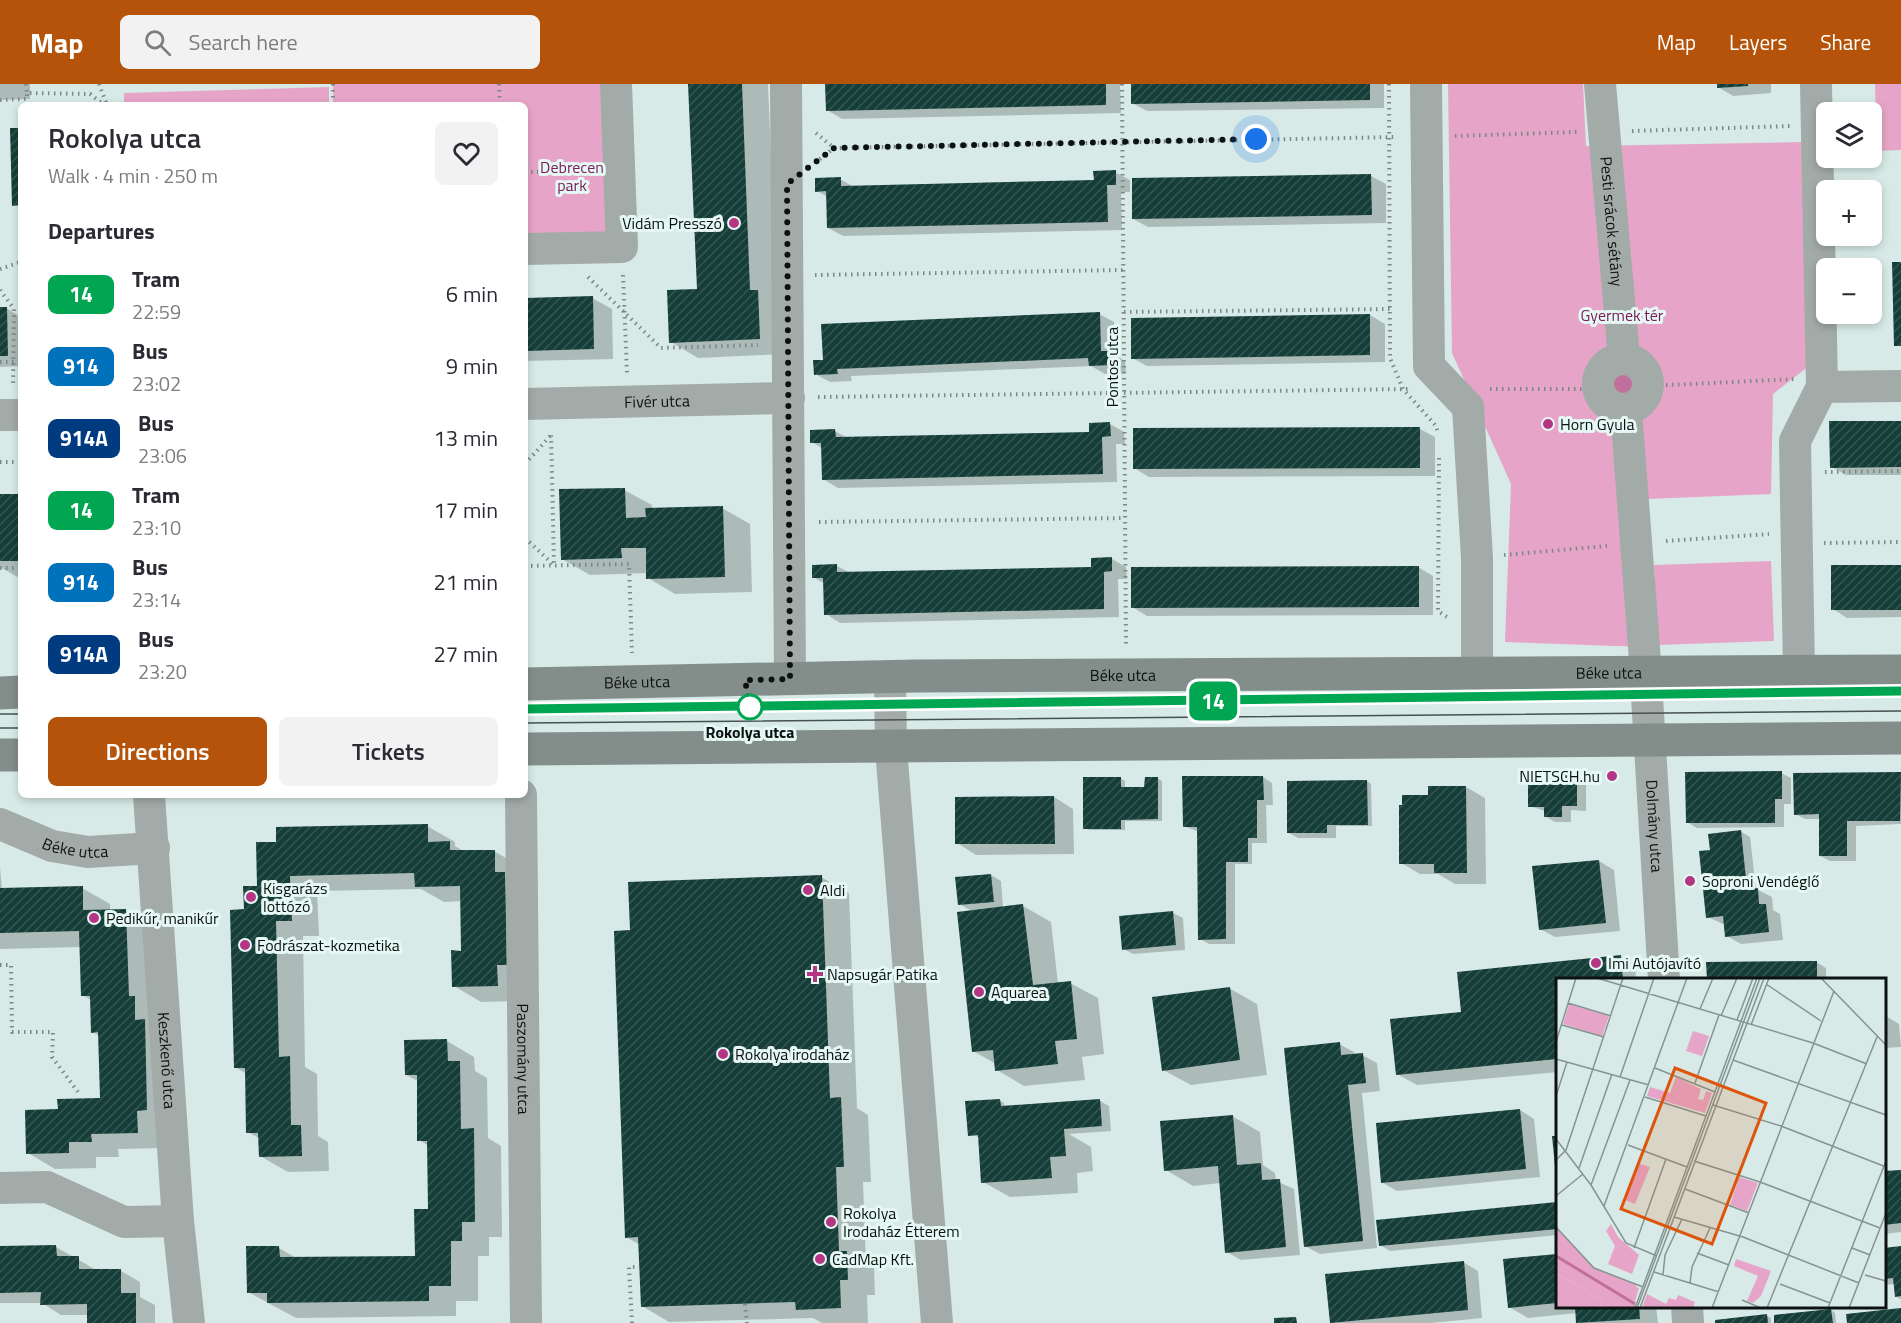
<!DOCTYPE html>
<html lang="en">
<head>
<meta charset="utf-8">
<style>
	:root { --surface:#fff; --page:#f2f2f3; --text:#2b2b33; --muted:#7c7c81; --accent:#b45309 }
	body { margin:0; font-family:"Titillium Web",sans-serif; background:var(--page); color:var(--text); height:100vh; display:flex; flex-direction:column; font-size:22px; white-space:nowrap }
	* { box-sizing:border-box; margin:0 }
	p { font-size:20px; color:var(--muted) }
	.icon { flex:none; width:33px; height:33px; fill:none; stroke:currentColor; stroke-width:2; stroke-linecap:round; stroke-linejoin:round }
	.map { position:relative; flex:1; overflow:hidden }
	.drawer { position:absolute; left:18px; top:18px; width:510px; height:696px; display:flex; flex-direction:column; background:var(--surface); border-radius:9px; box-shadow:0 3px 9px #0003 }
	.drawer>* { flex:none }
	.badge { padding:0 12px; border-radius:9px; font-size:21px; line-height:39px }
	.controls { position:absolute; left:1816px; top:18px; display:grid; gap:12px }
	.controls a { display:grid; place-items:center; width:66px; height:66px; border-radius:9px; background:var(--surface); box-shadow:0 3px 9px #0003; font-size:30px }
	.you { position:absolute; width:30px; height:30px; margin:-15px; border:4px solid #fff; border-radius:50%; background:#1a73e8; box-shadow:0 0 0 9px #1a73e833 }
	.map>.badge { position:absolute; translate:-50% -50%; box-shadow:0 0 0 3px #fff }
	h2 { padding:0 30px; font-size:22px; line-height:54px }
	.round { display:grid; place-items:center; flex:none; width:63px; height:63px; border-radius:9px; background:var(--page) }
	.head { display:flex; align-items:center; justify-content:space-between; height:102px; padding:0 30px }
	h1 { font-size:28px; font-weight:600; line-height:45px }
	.primary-button { display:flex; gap:12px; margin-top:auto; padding:12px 30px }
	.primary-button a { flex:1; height:69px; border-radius:9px; background:var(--accent); color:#fff; font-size:24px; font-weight:600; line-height:69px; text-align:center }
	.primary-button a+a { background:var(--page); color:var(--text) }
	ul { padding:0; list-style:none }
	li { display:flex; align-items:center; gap:18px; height:72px; padding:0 30px }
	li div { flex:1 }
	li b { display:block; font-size:22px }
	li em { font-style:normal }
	li .badge { min-width:66px; font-weight:700; text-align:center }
	header { display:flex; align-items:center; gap:36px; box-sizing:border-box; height:84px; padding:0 30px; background:var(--accent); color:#fff }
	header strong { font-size:28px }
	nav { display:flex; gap:33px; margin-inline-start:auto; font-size:21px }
	.search { width:420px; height:54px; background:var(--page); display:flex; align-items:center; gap:15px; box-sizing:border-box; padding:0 21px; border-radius:9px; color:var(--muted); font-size:22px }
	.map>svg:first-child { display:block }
</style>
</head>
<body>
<header>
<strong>Map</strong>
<div class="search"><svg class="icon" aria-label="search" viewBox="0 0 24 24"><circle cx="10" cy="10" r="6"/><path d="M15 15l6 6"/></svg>Search here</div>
<nav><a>Map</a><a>Layers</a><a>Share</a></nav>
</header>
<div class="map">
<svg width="1901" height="1239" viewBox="0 0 1901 1239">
	<defs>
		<pattern id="building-hatch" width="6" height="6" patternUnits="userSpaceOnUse" patternTransform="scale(1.5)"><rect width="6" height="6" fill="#163e38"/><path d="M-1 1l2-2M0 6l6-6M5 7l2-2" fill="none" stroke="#365652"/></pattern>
	</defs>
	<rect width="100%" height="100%" fill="#d8eae7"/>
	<path fill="#e6a5c8" d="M333 0H616L622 163 525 164V21H333Z
		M1448 0H1583L1586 62 1806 58 1809 282 1773 310 1771 410 1647 415 1644 563 1505 558 1511 400 1452 269Z
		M1875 0H1901V66L1877 67Z
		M329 3V21H124V9Z
		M1771 477 1774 557 1657 561 1654 481Z"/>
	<path fill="#c1709d" stroke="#8b5473" stroke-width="1.5" d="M1603 300a20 20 0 1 1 40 0a20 20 0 1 1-40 0Z"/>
	<path fill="#0003" d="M0 0H30V15L0 16Z
		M690 0H768L777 218 787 270 698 274 671 258 698 207Z
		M826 0H1120L1121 29 842 35 827 26Z
		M1132 0H1384V24L1147 27 1132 19Z
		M1718 0H1771V9L1733 12 1718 3Z
		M1115 88 1130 96V108H1121L1122 146 843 152 828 144V113L817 107 840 95 854 103 1095 97Z
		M1371 92 1386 100V139L1148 143 1133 135V96Z
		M592 214 612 225 613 275 525 277V216Z
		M6 224 21 233V282L0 283V225Z
		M1099 230 1114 238 1115 271 1125 277 1126 289 1105 290 1091 282 851 292 852 297 830 298 815 290V277Z
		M1370 231 1385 240V278L1147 282 1132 274V235Z
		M1901 338V391H1846L1832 383Z
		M1110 340 1124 348 1125 360H1116L1117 398 838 404 823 395V365L812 358 835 347 848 354 1091 349Z
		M1420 345 1435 353V392L1149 393 1134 384V346Z
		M624 406 652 421V425L722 424 750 440 752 508 675 510 648 494V489L590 491 562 475Z
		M0 412H21V495L0 483Z
		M1112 475 1126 483 1127 495H1118L1119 533 840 539 826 530 825 500 813 493 837 482 850 489 1092 484Z
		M1901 482V533L1847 534 1833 525Z
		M1418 483 1433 492V531L1147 532 1132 523Z
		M1781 689 1791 694V720H1784V743L1697 744 1687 738Z
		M1901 689V740L1856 742V777H1830L1820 772V735H1805L1795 730V690Z
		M1263 693 1272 699 1273 721H1266L1267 759H1252V780H1235V860H1209L1200 855 1199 748 1184 742Z
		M1576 693 1586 698V727L1571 726V738H1555L1545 732V727L1530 722Z
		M1120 694 1125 697V704H1146L1157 694 1162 697V737H1125V746H1089L1085 744Z
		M1367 697 1371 700 1372 742H1336V754H1298L1289 749Z
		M1466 703 1485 714 1486 800H1455L1438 790H1420L1401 779 1429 712Z
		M1054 713 1073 725 1074 770 976 771 957 759Z
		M427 742 455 758V762L465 768 494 767 522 783 525 917 481 918 454 902 462 868V817L444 818 421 805 317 807 319 852H303L305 983 317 990 318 1052 328 1058 329 1087 288 1088 260 1072V1055L248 1048 247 990 235 983 245 827 277 759Z
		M1740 747 1750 753 1756 805 1772 813 1773 826 1780 830 1783 856 1741 860 1727 852 1725 841 1708 833Z
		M1599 777 1614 786 1620 847 1555 853 1540 845Z
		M0 783 2 806 82 804 110 820V827H126L153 843 165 1064 118 1065 119 1073H96V1084L55 1085 28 1069 59 1026 102 1016 100 952 92 948 91 916 82 911 81 863 0 865Z
		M991 791 1001 797 1003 824 1023 822 1051 838 1058 900 1070 899 1098 914 1104 970 1082 973 1085 996 1024 1002 997 986 996 980 973 967 972 827 959 820Z
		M821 793 849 809 857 1024 868 1031 871 1098H863L866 1179 874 1184 875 1211H867L868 1239H822L813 1234 669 1238 642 1222 640 1161 626 1153 631 848Z
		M1173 829 1183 834 1185 866 1133 870 1124 865Z
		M1620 873 1635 881 1636 896H1558V988L1417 1001 1397 990 1463 929Z
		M1816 878 1826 884V896H1708Z
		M1229 904 1257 920 1267 991 1191 1001 1163 986Z
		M1884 931 1899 940 1901 963 1884 964Z
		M447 957 474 973 475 987 487 994 488 1054 501 1062 502 1153H489V1172H478V1217H456V1232L296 1234 248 1208 279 1164 298 1175 416 1173 429 1127V1062L419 1056 418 997 406 991Z
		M1339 960 1354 968V972L1362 971 1377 979 1380 1007 1362 1009 1377 1164 1320 1170 1305 1162Z
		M999 1016 1004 1019V1024L1100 1017 1109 1022 1111 1047 1069 1050 1091 1063 1093 1087 1077 1089 1078 1109 1010 1113 983 1098 980 1053 970 1051Z
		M1520 1026 1534 1035 1540 1093 1397 1107 1383 1099Z
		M1232 1032 1260 1048 1263 1081 1275 1089 1276 1097 1294 1105 1300 1171 1241 1176 1227 1168 1221 1099 1193 1102 1166 1086Z
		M1558 1053V1094L1553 1054Z
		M1901 1087V1148L1884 1150V1089Z
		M1558 1119V1151L1390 1167 1380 1161 1378 1137Z
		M0 1163H56L98 1187H121L140 1198V1213L155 1221V1239H89L88 1231H61L42 1219H0Z
		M1901 1164V1215H1900L1896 1212 1895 1200 1884 1201V1165Z
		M1558 1171V1222H1656L1658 1239H1578L1577 1229 1528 1234 1509 1223 1504 1176Z
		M1463 1178 1478 1187 1482 1234 1431 1239H1331L1326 1192Z
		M1831 1226 1835 1229 1836 1239H1776Z
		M1767 1232 1771 1234V1239H1717Z"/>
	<path fill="url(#building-hatch)" d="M688 0H742L750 206H758L760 255 669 259 667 206 697 205Z
		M825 0H1106V21L826 27Z
		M1131 0H1370V16L1131 20Z
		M1717 0H1748V2L1717 4Z
		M10 44H21V121L12 122Z
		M1116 86V101H1107L1108 138 827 144 826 107 815 108V94L841 93V102L1094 96 1093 87Z
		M1371 90 1372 131 1132 135V94Z
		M1892 178H1901V262H1894Z
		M593 212 594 265 525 267V214Z
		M0 223H7L8 272H0Z
		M1100 228 1101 267H1111L1112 281 1089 282 1088 274 837 285 838 290 814 291 813 276H823L821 240Z
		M1370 230V271L1131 275V234Z
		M1829 337H1901V383L1830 384Z
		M1110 338 1111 352 1102 353 1103 390 822 396 821 359H810V346L835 345 836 353 1089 348V339Z
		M1420 343V384L1133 385V344Z
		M625 404 626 434 646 433 645 424 723 422 725 493 646 495V464H621L622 474 561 476 559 405Z
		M0 410H21V477H0Z
		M1112 473V487L1104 488V525L824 531 823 494H812V481L837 480V488L1091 483V474Z
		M1831 481H1901V526H1831Z
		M1419 482V523L1131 524V483Z
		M1782 687V715H1775V739H1686L1685 688Z
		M1901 688 1900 737H1847V772H1819V730L1794 731 1793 689Z
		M1528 691H1577V722H1562V733H1544V723H1528Z
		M1182 692H1263L1264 716H1257V754H1248V778H1226V855L1198 856 1197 743H1183Z
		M1083 693H1121V703H1144L1145 693H1158V735L1121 736V745H1083Z
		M1367 696 1368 741H1327V749H1287V697Z
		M1428 702H1466L1467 789H1434V780H1399V721H1402V711H1428Z
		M1054 712 1055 760H955V713Z
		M428 740V758L450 757V766H495V788H505L507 881H497L498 902 452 903 451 866 461 867 460 802 415 803 414 789 290 792 292 837H276L279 973 290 972 291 1041H301L302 1072 259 1073 258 1049H246L245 984H234L230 826 244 825 243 802H257L256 758H276V743Z
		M1741 746 1747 805 1758 804 1759 820H1766L1769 848 1725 853 1723 832 1706 834 1699 767 1710 766 1708 750Z
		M1599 776 1606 839 1539 846 1532 782Z
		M991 790 994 818 958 821 955 793Z
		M822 791 830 1014 841 1013 844 1083H836L839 1167H847L848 1196H840L841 1224 796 1226 795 1218 641 1223 638 1153 625 1154 614 847 630 846 628 798Z
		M83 802V826L126 825 129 912H135V936L145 935 147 1026 137 1027 138 1049 91 1050 92 1058H69V1069L26 1070 25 1026 58 1025 57 1015 100 1014 98 948 91 949 90 912H81L79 847 0 849V804Z
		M1023 820 1033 901 1071 897 1077 955 1055 957 1058 980 995 987 993 966 972 968 957 828Z
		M1173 827 1176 861 1122 866 1119 832Z
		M1621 871 1623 896H1557V975L1396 991 1390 935 1461 928 1457 888Z
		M1817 877V896H1707L1706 878Z
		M1230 903 1240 976 1162 987 1152 913Z
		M447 955 448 977H460L461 1045 474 1044 475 1138H462V1157H451V1202H429V1217L267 1219V1209H247L246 1162H279L280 1173 415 1172 414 1125H428L427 1057H417V991H405L404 956Z
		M1340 958 1341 971 1363 969 1366 999 1348 1001 1363 1157 1304 1163 1284 964Z
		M1000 1015 1001 1022 1100 1015 1102 1042 1064 1045 1066 1072 1050 1073 1052 1094 981 1099 978 1051 968 1052 965 1017Z
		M1520 1025 1526 1085 1381 1099 1376 1039Z
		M1233 1031 1237 1081 1261 1079 1262 1096 1280 1095 1286 1163 1225 1169 1218 1082 1164 1087 1160 1037Z
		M1552 1052H1557V1092H1556Z
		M1901 1086V1139L1884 1141V1087Z
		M1557 1118V1145L1379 1162 1376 1136Z
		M56 1161 57 1172H79V1185H121V1209H136V1239H87V1220L40 1221 41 1208 0 1209V1162Z
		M1901 1162V1212L1895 1213 1893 1194 1884 1195V1164Z
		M1557 1170V1219L1508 1224 1503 1175Z
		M1464 1177 1468 1226 1330 1239 1325 1190Z
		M1575 1222H1639L1640 1235 1576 1239Z
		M1901 1224V1239H1847L1846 1230Z
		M1831 1225 1833 1239H1774V1231Z
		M1767 1230 1768 1239H1715V1236Z
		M1296 1233 1297 1239H1274V1234Z"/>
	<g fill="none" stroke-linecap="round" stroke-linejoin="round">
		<path stroke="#7c8886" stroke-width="4" stroke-dasharray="1.5 4.5" stroke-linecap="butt" d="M26 0 27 9 90 10 104 21
			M99 0 107 21
			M333 0V21
			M499 0 500 21
			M1122 0 1126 562
			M1389 0 1390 274 1403 305 1436 342 1438 349
			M0 16 27 15V10
			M1632 47 1790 42
			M816 49 834 64
			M1455 52 1577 48
			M815 79 834 64 1397 53
			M525 88H590
			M0 185 21 178
			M623 191 627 289
			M815 191 1123 186
			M588 193 661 264 758 261
			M0 206 14 225 13 303
			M1124 228 1392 225
			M0 278H14
			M1648 302 1795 295
			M1490 305H1598
			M818 313 1411 305
			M1439 374 1438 527 1447 533
			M0 378H21
			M525 380 551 351
			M1825 388 1901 387
			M819 438 1125 434
			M525 454 554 481 551 348
			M1666 457 1769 450
			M1824 459 1901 458
			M1504 471 1607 462
			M525 482 629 480 632 569
			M0 484H21
			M0 881H11L12 948H53L52 973 78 1008
			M745 1220 747 1239
			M632 1239 629 1183H639"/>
		<g stroke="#a3aba9" stroke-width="32">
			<path d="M786 0 790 595"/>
			<path d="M1426 0 1429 282 1468 323 1477 474V590"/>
			<path id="s1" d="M1600 0 1624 274"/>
			<path d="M525 165 622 163 616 0"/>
			<circle cx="1623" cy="300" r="25"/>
			<path d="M1822 303 1901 302"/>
			<path id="s2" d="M525 320 789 314"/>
			<path id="s3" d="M1626 326 1644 563 1664 896"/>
			<path d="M0 331H21"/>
			<path d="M1799 588 1795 357 1822 303 1816 0"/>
			<path d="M890 593 891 664 937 1239"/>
			<path id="s4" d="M149 711 178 1137 189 1239"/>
			<path id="s5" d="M521 711 526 1239"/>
			<path id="s6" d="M0 740 52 762 88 768 154 764"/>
			<path d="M0 1104 47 1103 124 1138 178 1137"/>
			<path d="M1687 1222 1688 1239"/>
		</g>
		<g stroke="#838e8b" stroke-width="33">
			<path id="s7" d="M525 600 916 592 1901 587"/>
			<path d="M0 609 21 608"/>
			<path d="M525 665 1901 654"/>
			<path d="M0 671H21"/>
		</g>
		<path stroke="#47514f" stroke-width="1.5" d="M525 625 1901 607
			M0 630H21
			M525 639 1901 627
			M0 644H21"/>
	</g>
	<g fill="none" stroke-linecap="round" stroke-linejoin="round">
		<g stroke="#fff" stroke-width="14">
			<path id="line" d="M525 625 1901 607"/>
		</g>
		<use href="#line" stroke="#00a651" stroke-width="9"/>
		<path stroke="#0c1211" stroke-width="6" stroke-dasharray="0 10.8" d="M750 623 745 596 790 595 787 100 834 64 1256 55"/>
	</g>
	<g fill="#b33583" stroke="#e6f8f4" stroke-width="2">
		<circle cx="734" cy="139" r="6"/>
		<circle cx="1548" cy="340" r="6"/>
		<circle cx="1612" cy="692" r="6"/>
		<circle cx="1690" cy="797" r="6"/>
		<circle cx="808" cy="806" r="6"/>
		<circle cx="251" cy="813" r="6"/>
		<circle cx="94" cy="834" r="6"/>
		<circle cx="245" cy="861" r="6"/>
		<circle cx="1596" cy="879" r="6"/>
		<path d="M812 881h6v6h6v6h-6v6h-6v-6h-6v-6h6z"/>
		<circle cx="979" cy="908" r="6"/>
		<circle cx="723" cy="970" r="6"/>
		<circle cx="831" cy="1138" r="6"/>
		<circle cx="820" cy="1175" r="6"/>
	</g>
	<circle fill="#fff" stroke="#00a651" stroke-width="3" cx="750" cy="623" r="12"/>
	<g text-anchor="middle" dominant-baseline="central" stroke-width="6" stroke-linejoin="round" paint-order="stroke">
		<g font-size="16" fill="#7b1a58" stroke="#e6f8f4">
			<text x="572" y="83">Debrecen<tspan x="572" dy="18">park</tspan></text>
			<text x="1622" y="231">Gyermek tér</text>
		</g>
		<g font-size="16" fill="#0c1211" stroke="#e6f8f4">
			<text stroke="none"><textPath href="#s1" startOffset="138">Pesti srácok sétány</textPath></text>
			<text transform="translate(1112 283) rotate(-90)">Pontos utca</text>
			<text stroke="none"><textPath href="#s2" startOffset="132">Fivér utca</textPath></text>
			<text stroke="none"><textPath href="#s7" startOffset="1084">Béke utca</textPath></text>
			<text stroke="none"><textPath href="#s7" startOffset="598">Béke utca</textPath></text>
			<text stroke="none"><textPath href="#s7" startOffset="112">Béke utca</textPath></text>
			<text stroke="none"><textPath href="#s3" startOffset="417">Dolmány utca</textPath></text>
			<text stroke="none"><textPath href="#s6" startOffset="80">Béke utca</textPath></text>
			<text stroke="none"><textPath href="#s4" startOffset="266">Keszkenő utca</textPath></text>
			<text stroke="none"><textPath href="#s5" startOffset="264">Paszomány utca</textPath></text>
		</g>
		<g font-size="16" fill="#0c1211" stroke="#e6f8f4" text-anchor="start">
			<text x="722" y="139" text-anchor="end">Vidám Presszó</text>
			<text x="1560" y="340">Horn Gyula</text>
			<text x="1600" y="692" text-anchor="end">NIETSCH.hu</text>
			<text x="1702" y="797">Soproni Vendéglő</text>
			<text x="263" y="804">Kisgarázs<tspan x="263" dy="18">lottózó</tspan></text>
			<text x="820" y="806">Aldi</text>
			<text x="106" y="834">Pedikűr, manikűr</text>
			<text x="257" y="861">Fodrászat-kozmetika</text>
			<text x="1608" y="879">Imi Autójavító</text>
			<text x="827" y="890">Napsugár Patika</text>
			<text x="991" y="908">Aquarea</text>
			<text x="735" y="970">Rokolya irodaház</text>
			<text x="843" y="1129">Rokolya<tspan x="843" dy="18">Irodaház Étterem</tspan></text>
			<text x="832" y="1175">CadMap Kft.</text>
		</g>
		<g font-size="16" font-weight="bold" fill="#0c1211" stroke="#e6f8f4">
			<text x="750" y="648">Rokolya utca</text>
		</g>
	</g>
	<g transform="translate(1556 894)">
		<rect width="330" height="330" fill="#d8eae7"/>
		<path d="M0 249 38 290 80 306 79 330H45L47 323 0 295ZM91 316 110 326 113 320 120 322 122 317 139 324 137 330H86Z" fill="#e6a5c8"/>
		<path d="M13 26 53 38 46 58 7 46ZM137 53 153 58 146 78 130 73ZM120 99 145 111 142 121 147 122 150 113 156 115 149 135 91 118 94 109 114 115ZM81 185 94 189 79 226 69 222ZM183 199 202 205 191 233 174 227ZM55 246 62 259 83 277 76 296 52 286 59 268 50 253ZM0 252 37 292 83 310 79 323 0 275ZM180 281 215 293 205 318 197 325 191 323 202 298 178 288ZM0 295 47 323 45 330H0Z" fill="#e6a5c8"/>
		<path fill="none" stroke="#c1709d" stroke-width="3" d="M0 278 79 326"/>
		<path fill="none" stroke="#869491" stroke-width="1.5" d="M41 0 257 65 311 86M265 0 330 67M210 6 265 43M12 25 55 38M144 31 157 0M165 38 181 0M181 42 197 0M6 47 48 59M195 47 213 0M0 64 20 0M0 81 93 107M177 82 330 137M99 90 159 114M64 99 98 0M139 105 163 37M0 118 11 84M89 119 150 138M157 127 225 148 330 189M0 161 35 207 70 265 101 278M72 167 131 189M0 182 10 172 67 0M138 183 204 204 324 250M23 190 56 96M35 207 74 102M129 211 193 235M0 218 27 196M48 228 131 0M118 239 187 259 303 305M0 249 38 290 87 309M78 270 110 181M296 270 314 277M141 275 173 287M98 294 163 314M107 297 109 277 126 241M309 297 330 303M134 305 136 289 154 250M224 306 274 325M186 322 205 330M79 330 201 0M81 330 204 0M84 330 208 0M156 330 278 13M211 330 321 59M272 330 330 183M293 330 330 235"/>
		<path fill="#dd550c" fill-opacity="0.15" stroke="#dd550c" stroke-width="3" d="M119 90 210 125 156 266 65 231Z"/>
		<rect width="330" height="330" fill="none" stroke="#0c1211" stroke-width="3"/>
	</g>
</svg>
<div class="controls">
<a><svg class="icon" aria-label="layers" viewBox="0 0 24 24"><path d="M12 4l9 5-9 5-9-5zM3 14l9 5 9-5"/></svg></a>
<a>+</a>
<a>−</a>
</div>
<div class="you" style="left:1256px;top:55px"></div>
<b class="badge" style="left:1213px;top:617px;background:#00a651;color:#fff">14</b>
<section class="drawer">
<div class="head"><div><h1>Rokolya utca</h1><p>Walk · 4 min · 250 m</p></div><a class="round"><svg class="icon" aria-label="heart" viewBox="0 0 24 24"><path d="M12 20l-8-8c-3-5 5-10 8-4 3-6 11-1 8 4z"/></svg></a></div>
<h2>Departures</h2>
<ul>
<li><span class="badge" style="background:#00a651;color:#fff">14</span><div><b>Tram</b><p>22:59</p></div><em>6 min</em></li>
<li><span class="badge" style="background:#0072bc;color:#fff">914</span><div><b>Bus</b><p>23:02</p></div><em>9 min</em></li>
<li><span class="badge" style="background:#003b80;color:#fff">914A</span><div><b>Bus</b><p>23:06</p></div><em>13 min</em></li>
<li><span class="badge" style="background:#00a651;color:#fff">14</span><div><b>Tram</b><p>23:10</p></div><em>17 min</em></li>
<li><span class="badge" style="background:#0072bc;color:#fff">914</span><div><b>Bus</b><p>23:14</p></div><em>21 min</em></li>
<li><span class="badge" style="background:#003b80;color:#fff">914A</span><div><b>Bus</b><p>23:20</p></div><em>27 min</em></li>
</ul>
<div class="primary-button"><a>Directions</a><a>Tickets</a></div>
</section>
</div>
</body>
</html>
